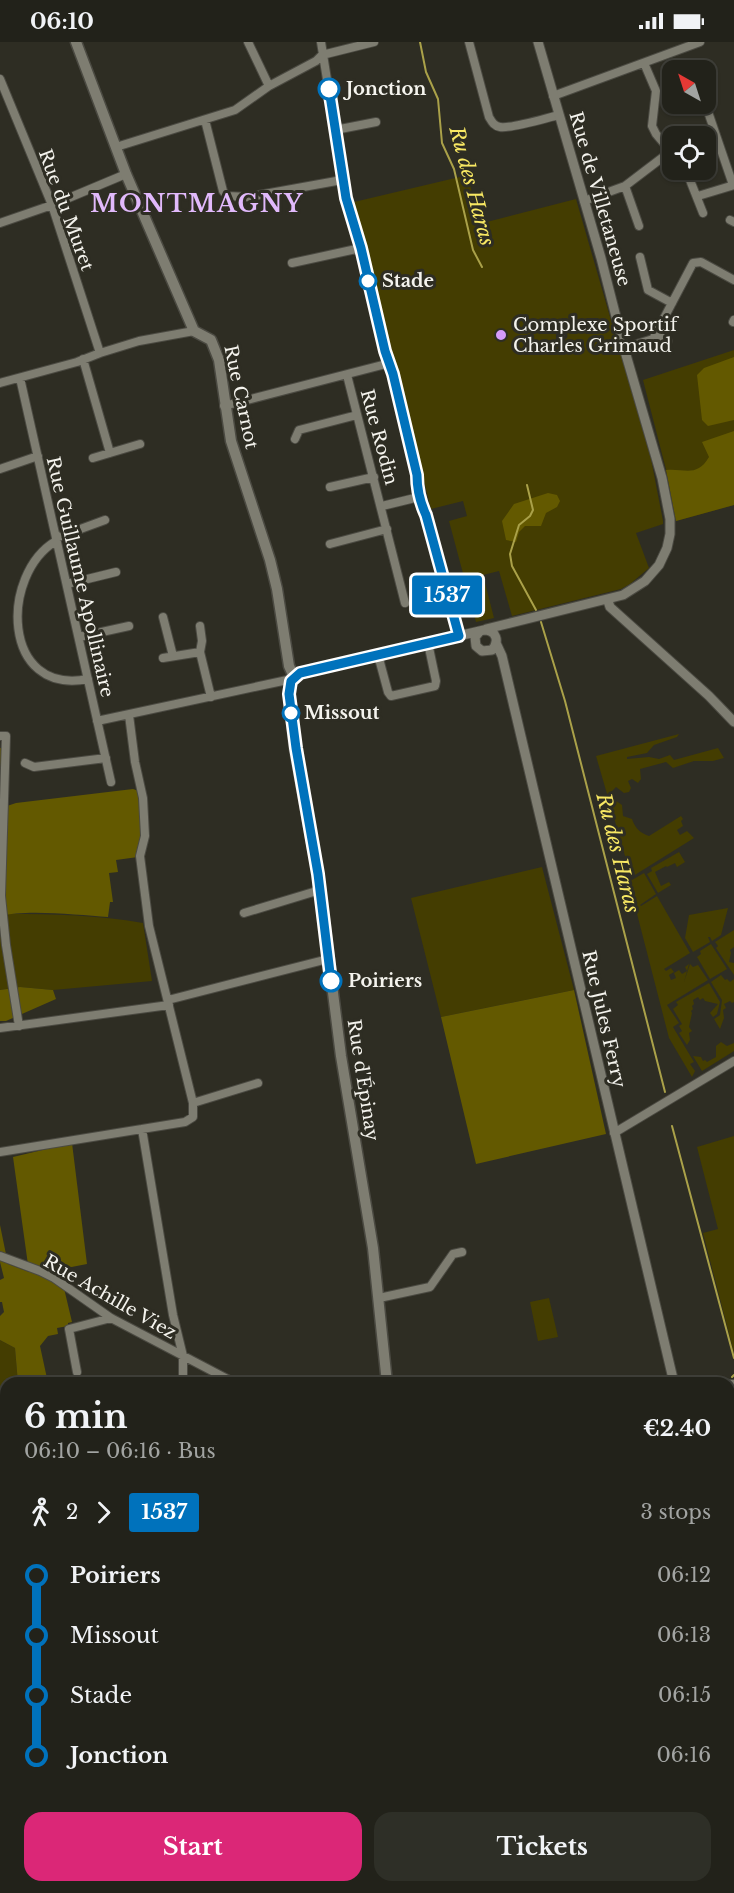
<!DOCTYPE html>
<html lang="en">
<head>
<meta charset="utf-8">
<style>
	:root { --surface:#22221a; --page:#2e2f27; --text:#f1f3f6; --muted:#a2a4a2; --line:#3f3f39; --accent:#db2777 }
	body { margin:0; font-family:"Libre Baskerville",serif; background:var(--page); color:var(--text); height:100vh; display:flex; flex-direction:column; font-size:22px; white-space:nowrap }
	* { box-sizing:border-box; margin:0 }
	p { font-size:20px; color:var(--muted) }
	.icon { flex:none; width:33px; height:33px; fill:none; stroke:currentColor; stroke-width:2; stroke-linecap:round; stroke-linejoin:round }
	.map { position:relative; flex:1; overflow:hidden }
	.panel { position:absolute; left:0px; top:1335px; width:735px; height:516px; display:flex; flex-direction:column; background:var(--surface); border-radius:18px 18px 0 0; box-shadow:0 2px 4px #0004,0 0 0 2px var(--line) }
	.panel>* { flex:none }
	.badge { padding:0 12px; border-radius:4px; font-size:21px; line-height:39px }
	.needle { width:39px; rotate:321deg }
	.controls { position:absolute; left:662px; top:18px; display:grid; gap:12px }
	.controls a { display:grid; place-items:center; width:54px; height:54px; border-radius:12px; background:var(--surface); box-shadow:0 2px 4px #0004,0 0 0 2px var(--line); font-size:30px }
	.map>.badge { position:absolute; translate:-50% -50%; box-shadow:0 0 0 3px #fff }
	.legs { display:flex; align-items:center; gap:9px; height:66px; padding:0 24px; font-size:20px }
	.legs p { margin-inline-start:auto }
	.overview { display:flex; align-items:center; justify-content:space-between; height:102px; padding:0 24px }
	h1 { font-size:33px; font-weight:700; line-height:45px }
	.cta { display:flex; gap:12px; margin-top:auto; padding:12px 24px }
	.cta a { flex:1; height:69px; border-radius:18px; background:var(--accent); color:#fff; font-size:24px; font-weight:700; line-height:69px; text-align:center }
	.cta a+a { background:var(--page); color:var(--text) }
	ul { padding:0 24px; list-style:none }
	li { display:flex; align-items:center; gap:21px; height:60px; font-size:22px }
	li i { display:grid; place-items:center; width:9px; height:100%; margin:0 8px; background:currentColor }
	li i::after { content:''; width:15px; height:15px; margin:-8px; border:4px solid; border-radius:50%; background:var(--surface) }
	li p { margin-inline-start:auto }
	li:first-child i { background:linear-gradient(#0000 50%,currentColor 0) }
	li:last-child i { background:linear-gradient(currentColor 50%,#0000 0) }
	.status { display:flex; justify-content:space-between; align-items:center; height:42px; padding:0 30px; background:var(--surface); direction:ltr }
	.status svg { height:16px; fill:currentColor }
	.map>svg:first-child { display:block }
</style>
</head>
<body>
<div class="status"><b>06:10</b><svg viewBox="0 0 49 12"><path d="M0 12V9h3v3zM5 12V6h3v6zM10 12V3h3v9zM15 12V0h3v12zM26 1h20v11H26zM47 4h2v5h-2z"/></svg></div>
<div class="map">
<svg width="734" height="1851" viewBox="0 0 734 1851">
	<rect width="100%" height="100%" fill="#2e2d23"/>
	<path fill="#443d01" d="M468 133 479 182 576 157 651 417 663 479V482L636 491 649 526 630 542 621 547 512 574 499 529 483 533 494 576 476 580 449 479 467 474 463 459 431 467 354 160Z
		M734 308V463L676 479 669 439 643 338Z
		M679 692 677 695 654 703 647 711 627 715V717L649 715 659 717 670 713 674 718 718 706 724 716 713 719H694L673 726 666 720 640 727 641 737 638 741 632 737 628 739 631 746 629 750 624 751 616 745 610 751 612 756 622 763 623 774 632 777C635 786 640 791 649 794L681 774 683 777 681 779 683 784 677 788 680 793 687 789 694 796 630 836 632 838 644 831 656 852 640 863 641 864 657 854 690 911 664 927 666 929 671 926 674 930 669 933 671 938 676 936 674 931 679 928 682 932 687 929 685 925 689 922 684 940 690 922 693 925 698 923 708 938 667 963 679 981 673 985 694 1020 690 1022 695 1029 692 1035 669 996 627 833 630 831 596 714Z
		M679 810 685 820 677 825 675 821 667 825 666 824 655 830 661 844 669 840 671 843 658 851 647 832 652 829 651 826Z
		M542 825 574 948 441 975 411 856Z
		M728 866 721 893 712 899 710 895H708L710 900 693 910 685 896 689 873Z
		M8 872C54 872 98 873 143 881L152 939 53 948 20 945 0 948V874Z
		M734 888V905L730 908 731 911 729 920 734 921V933L716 906 718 904 715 900Z
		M711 902 727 927 710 937 697 915 701 912 700 909Z
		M721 933 725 938 727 937 730 940 734 937V960L732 961 730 959 724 962 726 966 723 968 724 976 720 987 714 977 720 973 722 958 711 940Z
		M709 941 720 960 717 972 713 975 710 971 718 962 705 959 703 956 700 958 698 955 693 958 694 962 692 964 693 967 691 969 692 971 689 985 692 989 689 991 690 998 687 1003 679 991 682 989 679 984 682 982 673 967 678 963 676 960Z
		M721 1000 727 1004 734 1001V1009L702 1029 693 1014 701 1015 703 1019 705 1018 707 1020 716 1015V1004Z
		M734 1094V1311L703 1191 718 1187 697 1105Z
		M549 1256 558 1295 538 1299 530 1260Z
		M0 1298 15 1306 18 1341H6V1382L0 1383Z"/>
	<path fill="#635900" d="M734 315V378L708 384 702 378 697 333 704 326Z
		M734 389V463L676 479 666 428C684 426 697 436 709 415L702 400Z
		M548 451 557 453 560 459 557 465 546 471 541 484H525L519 490 516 500 506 498 502 479 514 462Z
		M0 706H4V765L16 761 133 747 139 749 142 792 138 815 116 818 118 830 109 831 113 860H110L108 875C79 873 27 867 0 874Z
		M20 945 53 948 56 957 6 979H0V948Z
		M574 948 606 1092 476 1122 441 975Z
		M72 1101 87 1222 51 1229V1237L63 1242 72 1280 68 1281V1284L57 1286 58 1292 48 1294 40 1304 48 1341H18L15 1306 0 1298V1274L4 1270 2 1260H0V1238L4 1236 0 1220V1183L8 1222 29 1230 13 1115Z
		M6 1382V1564H0V1383Z"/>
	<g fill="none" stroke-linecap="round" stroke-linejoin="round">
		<path stroke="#aaa149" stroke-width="2" d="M420 0 426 30 438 57 442 101 454 127 473 208 482 225
			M527 443 533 468 530 474 519 483 510 512 512 524 536 568
			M541 580 565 659 665 1050
			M672 1084 734 1316
			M732 1335 734 1333"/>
		<g stroke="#4b4a42" stroke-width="10">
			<path id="minor" d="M248 0 269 44
				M321 0 346 156 361 206 385 309 393 332 417 433 419 455 426 473 459 594
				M469 0 489 75C492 80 494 84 500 85 511 87 546 76 559 73
				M644 21 656 49 652 84 656 92 672 111
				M0 37 52 163 100 311
				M553 54 700 0
				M705 61 733 143
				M205 78 223 149 227 154 248 155 342 138
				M335 88 376 80
				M116 105 235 68 269 44 316 19 322 13 374 0
				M686 128 703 171
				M625 144 639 184
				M698 154 734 143
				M584 159 625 144 671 109
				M730 178 734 180
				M0 181 52 163 126 132
				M640 215 648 248 672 261
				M292 221 361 206
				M733 280 734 278
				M656 292 668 299
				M624 306 653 297 693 221 701 220 734 238
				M83 317 110 411
				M347 333 405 561
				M20 336 111 740
				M0 341 77 320 100 311 139 299 194 289
				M224 364 390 321
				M295 397 299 388 357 373
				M93 416 140 402
				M0 427 38 414
				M330 445 374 435
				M382 464 419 455
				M56 496 105 478
				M56 499C0 532 1 654 88 637
				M330 502 387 487
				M67 542 116 530
				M163 575 173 614
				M200 584 202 599 200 610 211 655
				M79 595 129 584
				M378 613 388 650 391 654 435 644 436 639 428 601
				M163 616 200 610
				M97 679 292 637
				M0 694H6L1 854 6 903 19 984
				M25 721 34 725 106 716
				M244 871 320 848
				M168 958 328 917
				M0 986 169 963
				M193 1061 258 1041
				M142 1087 173 1273 183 1314V1341
				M614 1091 734 1019
				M0 1110 185 1080 193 1075V1061L149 884 140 814 145 794 143 756 135 720 129 673
				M0 1214 40 1229 54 1236 111 1276 235 1341
				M379 1256 430 1245 453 1212 462 1210
				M77 1330 69 1287 111 1276
				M729 1342H734
				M0 1574 6 1573
				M0 1627 6 1628
				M0 1760 6 1754
				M0 1798 6 1797
				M106 1845V1851
				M166 1845 167 1851
				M553 1845 554 1851
				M605 1851 611 1845"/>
		</g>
		<g stroke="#4b4a42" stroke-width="11">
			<path id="tertiary" d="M608 559 610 565 709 654 734 680
				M486 587 623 553 645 539 659 523 667 506 670 492V477L662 436 624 306 601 216 538 0
				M496 601 502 614 674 1341
				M294 635 300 631 484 588C496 588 500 599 492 608L482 609 476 604 475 595 480 589
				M729 1578 734 1598"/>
		</g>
		<g stroke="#4b4a42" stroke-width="13">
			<path id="secondary" d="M76 0 126 132 194 289 211 298 219 318 231 399 270 518 277 547 289 624 294 635 290 641 289 652 295 707 318 832 341 1014 373 1206 387 1341
				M361 1851V1845"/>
		</g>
		<use href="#minor" stroke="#7e7d71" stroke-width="8"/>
		<use href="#tertiary" stroke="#7e7d71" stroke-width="9"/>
		<use href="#secondary" stroke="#7e7d71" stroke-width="10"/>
		<path stroke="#b3b2ab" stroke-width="1.5" d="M729 1796 734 1792
			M667 1851 674 1845"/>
		<g stroke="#b3b2ab" stroke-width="4.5">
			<path id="rail" d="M729 1817 734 1812
				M691 1851 698 1845"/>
		</g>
		<use href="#rail" stroke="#2e2d23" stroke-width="2" stroke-dasharray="7" stroke-linecap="butt"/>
	</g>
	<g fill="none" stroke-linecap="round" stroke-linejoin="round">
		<g stroke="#fff" stroke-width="14">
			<path id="line-1" d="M329 47 346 156 361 206 385 309 393 332 417 433C417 447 420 460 426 473L459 594 300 631 291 639 289 652 296 706 318 832 331 939"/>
		</g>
		<use href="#line-1" stroke="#0072bc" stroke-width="9"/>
	</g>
	<g fill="#fff" stroke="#0072bc" stroke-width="3">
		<circle cx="329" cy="47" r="10"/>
		<circle cx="368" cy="239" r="8"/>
		<circle cx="291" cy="671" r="8"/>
		<circle cx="331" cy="939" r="10"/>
	</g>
	<circle fill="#d69bfa" stroke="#2e2d23" stroke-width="2" cx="501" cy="293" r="6"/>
	<g text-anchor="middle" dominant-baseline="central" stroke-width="6" stroke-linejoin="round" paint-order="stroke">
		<g font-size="18" font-weight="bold" fill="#f4f3ed" stroke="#2e2d23" text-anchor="start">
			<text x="346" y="47">Jonction</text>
			<text x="382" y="239">Stade</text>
			<text x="304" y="671">Missout</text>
			<text x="348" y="939">Poiriers</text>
		</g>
		<g font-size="18" fill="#f4f3ed" stroke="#2e2d23">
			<text transform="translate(600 157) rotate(74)">Rue de Villetaneuse</text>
			<text transform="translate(66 168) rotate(70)">Rue du Muret</text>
			<text transform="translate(241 355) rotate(78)">Rue Carnot</text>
			<text transform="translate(379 395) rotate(75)">Rue Rodin</text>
			<text transform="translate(80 535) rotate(77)">Rue Guillaume Apollinaire</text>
			<text transform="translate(604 977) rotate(77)">Rue Jules Ferry</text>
			<text transform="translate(363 1038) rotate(81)">Rue d'Épinay</text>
			<text transform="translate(110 1255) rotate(30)">Rue Achille Viez</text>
		</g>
		<g font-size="18" fill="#f4f3ed" stroke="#2e2d23" text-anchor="start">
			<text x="513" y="283">Complexe Sportif<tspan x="513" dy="21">Charles Grimaud</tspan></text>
		</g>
		<g font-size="20" font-style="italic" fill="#f8e863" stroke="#2e2d23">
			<text transform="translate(472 144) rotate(75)">Ru des Haras</text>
			<text transform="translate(618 811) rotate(76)">Ru des Haras</text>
		</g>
		<g font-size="24" font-weight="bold" letter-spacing="1.5" fill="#e1b9fb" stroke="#2e2d23">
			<text x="197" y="161">MONTMAGNY</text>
		</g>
	</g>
</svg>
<div class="controls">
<a><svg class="needle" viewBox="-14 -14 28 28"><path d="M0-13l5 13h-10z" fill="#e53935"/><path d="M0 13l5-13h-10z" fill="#a2a4a2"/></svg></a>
<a><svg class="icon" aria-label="locate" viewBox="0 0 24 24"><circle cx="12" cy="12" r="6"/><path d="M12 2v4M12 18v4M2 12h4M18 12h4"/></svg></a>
</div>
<b class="badge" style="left:447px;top:553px;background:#0072bc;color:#fff">1537</b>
<section class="panel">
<div class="overview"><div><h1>6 min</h1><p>06:10 – 06:16 · Bus</p></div><b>€2.40</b></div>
<div class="legs"><svg class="icon" aria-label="walk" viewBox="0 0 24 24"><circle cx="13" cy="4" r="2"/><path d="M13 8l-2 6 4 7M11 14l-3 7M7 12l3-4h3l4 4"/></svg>2<svg class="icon" aria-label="forward" viewBox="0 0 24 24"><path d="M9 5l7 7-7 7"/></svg><b class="badge" style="background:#0072bc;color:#fff">1537</b><p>3 stops</p></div>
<ul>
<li><i style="color:#0072bc"></i><b>Poiriers</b><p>06:12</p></li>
<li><i style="color:#0072bc"></i><span>Missout</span><p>06:13</p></li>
<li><i style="color:#0072bc"></i><span>Stade</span><p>06:15</p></li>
<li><i style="color:#0072bc"></i><b>Jonction</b><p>06:16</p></li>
</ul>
<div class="cta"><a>Start</a><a>Tickets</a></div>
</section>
</div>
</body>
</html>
